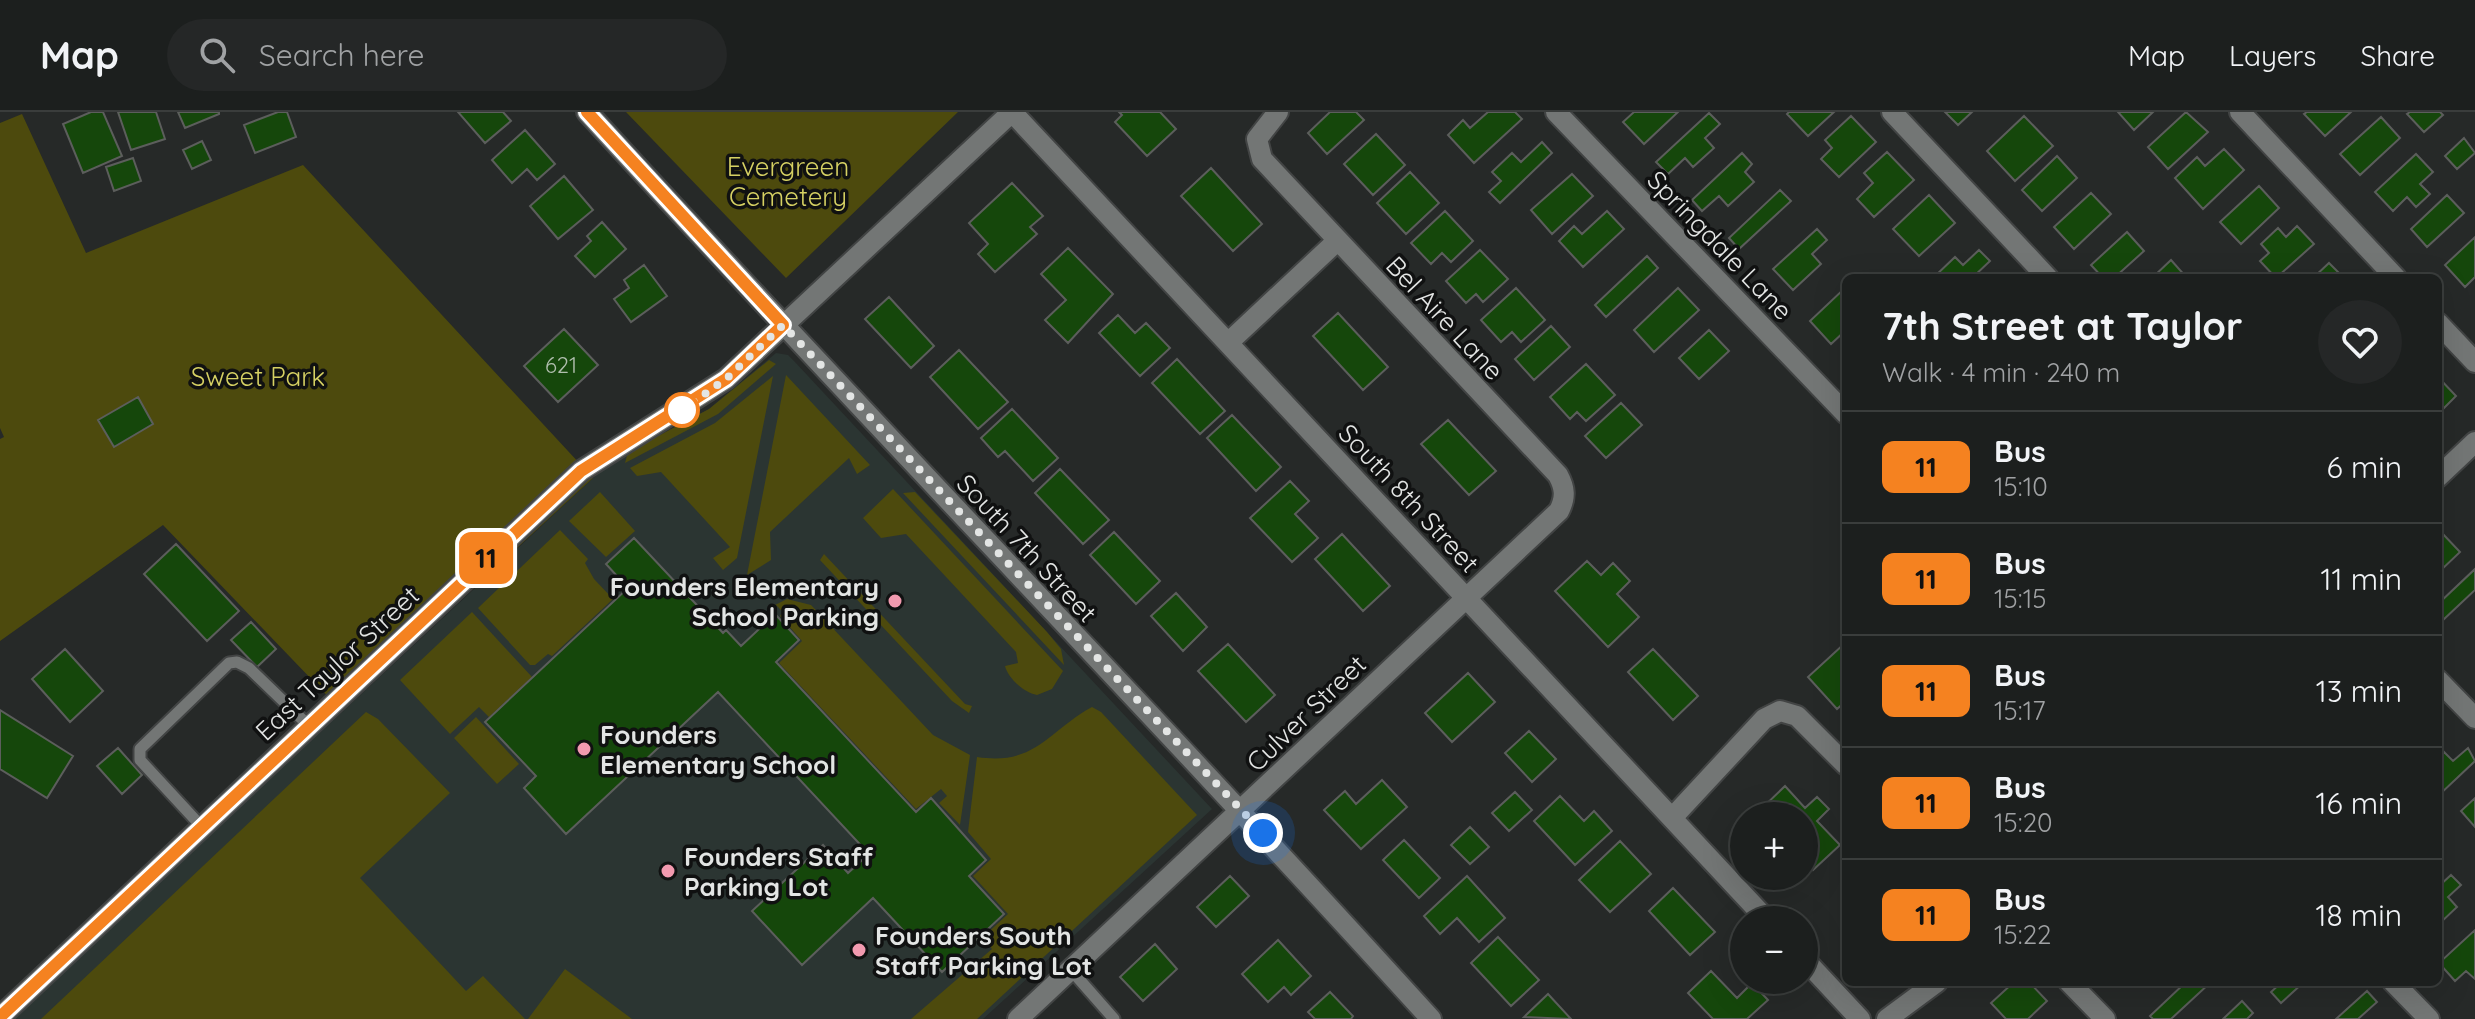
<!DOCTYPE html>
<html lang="en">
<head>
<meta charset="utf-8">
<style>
	:root { --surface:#1c1f1e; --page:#252727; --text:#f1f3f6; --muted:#a0a2a4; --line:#3a3d3c }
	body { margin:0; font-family:Quicksand,sans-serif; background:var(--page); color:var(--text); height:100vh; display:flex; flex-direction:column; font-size:30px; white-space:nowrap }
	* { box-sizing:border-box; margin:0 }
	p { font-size:26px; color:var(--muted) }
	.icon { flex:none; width:44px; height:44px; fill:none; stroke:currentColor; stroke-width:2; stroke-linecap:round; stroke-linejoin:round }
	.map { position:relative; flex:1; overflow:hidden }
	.drawer { position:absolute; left:1842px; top:162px; width:600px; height:712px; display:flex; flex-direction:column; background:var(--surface); border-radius:12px; box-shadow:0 8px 32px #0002,0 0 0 2px var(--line) }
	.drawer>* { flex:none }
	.badge { padding:0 16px; border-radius:12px; font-size:28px; line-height:52px }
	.tools { position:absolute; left:1730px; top:690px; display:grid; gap:16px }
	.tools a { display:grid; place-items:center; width:88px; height:88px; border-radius:50%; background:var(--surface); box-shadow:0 8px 32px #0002,0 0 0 2px var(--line); font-size:40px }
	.you { position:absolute; width:40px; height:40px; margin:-20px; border:6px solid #fff; border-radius:50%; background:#1a73e8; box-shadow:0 0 0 12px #1a73e833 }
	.map>.badge { position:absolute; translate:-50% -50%; box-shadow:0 0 0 4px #fff }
	.round { display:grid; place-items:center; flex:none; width:84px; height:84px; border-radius:42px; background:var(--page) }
	.summary { display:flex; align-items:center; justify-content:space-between; height:136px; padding:0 40px }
	h1 { font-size:38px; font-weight:800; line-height:60px }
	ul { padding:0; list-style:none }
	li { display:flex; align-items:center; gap:24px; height:112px; padding:0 40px; border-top:2px solid var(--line) }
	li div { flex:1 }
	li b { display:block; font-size:30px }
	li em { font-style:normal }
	li .badge { min-width:88px; font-weight:700; text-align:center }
	header { display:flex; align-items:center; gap:48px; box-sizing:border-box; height:112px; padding:0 40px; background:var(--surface); border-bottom:2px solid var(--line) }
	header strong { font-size:38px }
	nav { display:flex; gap:44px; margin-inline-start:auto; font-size:28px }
	.search { width:560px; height:72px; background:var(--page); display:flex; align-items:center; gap:20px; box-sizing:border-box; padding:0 28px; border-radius:44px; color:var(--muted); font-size:30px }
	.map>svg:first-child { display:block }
</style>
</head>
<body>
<header>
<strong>Map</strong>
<div class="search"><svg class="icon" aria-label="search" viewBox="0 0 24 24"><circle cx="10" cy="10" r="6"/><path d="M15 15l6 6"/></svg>Search here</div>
<nav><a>Map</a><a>Layers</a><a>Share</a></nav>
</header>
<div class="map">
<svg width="2475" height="907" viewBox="0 0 2475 907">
	<rect width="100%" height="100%" fill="#262928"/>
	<path fill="#2b3532" d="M776 241 788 243 794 249 1212 697 983 907H13L593 366 625 341 709 297Z"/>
	<path fill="#4d4a0d" d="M626 0H958L786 166Z
		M22 2 86 141 303 53 593 366 341 598 163 413 0 529V327L4 325 0 316V11Z
		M769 248 776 252 718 302 625 351 628 340 709 297Z
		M786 263 870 353 857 362 849 346 770 420 771 448 747 463Z
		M773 264 737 446 723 458 713 446 730 435 661 360 637 364 630 356 715 311Z
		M893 377 1063 559 1052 577 1037 583C1024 581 1008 566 1005 554L1018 551 1016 540 906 422 881 426 863 406Z
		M600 380 635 419 606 445 569 409Z
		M915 380 1047 520 1061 537 1064 553 903 381Z
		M560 418 588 447 585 451 594 467 613 487 552 544 548 542 535 553H530L478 496Z
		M824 442 965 592 972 594 969 601 952 589 820 448Z
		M787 487 811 493 933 623 970 643 960 713 939 691 947 684 941 677 916 697 779 551 802 529 780 504 783 500 776 493 769 496Z
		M472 500 532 565 489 605 479 595 450 622 400 568Z
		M1092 595 1101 600 1197 703 977 907H911L992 837 982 826 1008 802 973 764 991 747 968 720 977 645C1036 654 1048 619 1092 595Z
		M366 600 378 607 450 681 360 766 466 879 483 864 525 907H41Z
		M476 605 519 652 497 672 454 626Z
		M565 857 632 907H528Z"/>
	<path fill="#15470b" stroke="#5c5e5c" stroke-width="2" d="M91 0H103L122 44 83 61 63 12Z
		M118 0H156L165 27 131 38Z
		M178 0H219V2L185 16Z
		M278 0H287L296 25 255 41 244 13Z
		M458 0H503L511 9 485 31Z
		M1119 0H1160L1176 17 1147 44 1115 10 1122 3Z
		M1330 0H1356L1364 8 1327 42 1308 21Z
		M1488 0H1515L1522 7 1474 51 1448 23 1463 8 1470 16Z
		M1634 0H1678L1644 32 1623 10Z
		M1789 0H1834L1808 24 1787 2Z
		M1945 0H1972L1958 13Z
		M2118 0H2153L2134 18Z
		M2186 0 2208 20 2168 57 2148 35Z
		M2307 0H2351L2325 24 2304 2Z
		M2410 0H2440L2443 3 2424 20 2407 2Z
		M1709 1 1720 12 1705 26 1714 36 1693 55 1685 46 1668 62 1656 50Z
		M1851 4 1876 30 1839 65 1821 47 1832 36 1825 28Z
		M2024 4 2053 34 2015 69 1987 39Z
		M2381 5 2400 26 2360 63 2340 42Z
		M525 18 555 52 537 68 527 57 512 71 492 48Z
		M1376 22 1405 53 1373 83 1344 52Z
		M2464 26 2475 41 2457 57 2445 44Z
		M202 29 211 48 192 57 183 38Z
		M1542 30 1552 41 1500 91 1489 80 1501 69 1492 60 1512 41 1521 50Z
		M2224 37 2244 58 2203 97 2175 66 2197 45 2205 54Z
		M1887 40 1914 68 1874 105 1857 87 1873 71 1864 61Z
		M1742 41 1752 52 1745 60 1754 70 1728 94 1719 84 1702 99 1692 88Z
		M2416 42 2433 60 2420 72 2430 82 2416 95 2407 85 2393 99 2375 80Z
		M2057 44 2077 66 2042 99 2022 78Z
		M133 46 141 69 114 79 106 55Z
		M1211 56 1262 112 1233 139 1181 84Z
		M1410 60 1439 91 1406 122 1377 91Z
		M1572 62 1593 84 1552 122 1531 98Z
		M564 64 593 98 558 127 530 94Z
		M1012 71 1043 104 1030 115 1037 122 995 160 978 142 988 132 969 111Z
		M2259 74 2279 96 2241 132 2220 110Z
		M1780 78 1791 89 1739 137 1729 126Z
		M2091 81 2111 102 2074 137 2054 115Z
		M1929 83 1955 111 1919 144 1893 117Z
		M2447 83 2464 101 2427 135 2411 117Z
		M1445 99 1473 129 1451 150 1442 141 1431 152 1411 131Z
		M1607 99 1624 117 1583 155 1559 129 1574 114 1582 122Z
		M602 110 626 137 595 165 575 144 591 129 587 124Z
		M2297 114 2314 132 2276 166 2260 149 2269 141 2261 132 2278 116 2286 125Z
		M1817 117 1827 128 1812 142 1821 152 1793 178 1773 157Z
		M2127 120 2144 139 2114 166H2103L2091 153Z
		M2475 125V165L2465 175 2445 153Z
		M1068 136 1113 182 1068 231 1045 208 1066 188 1041 162Z
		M1480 138 1508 167 1483 190 1476 182 1466 191 1446 169Z
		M1979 138 1990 149 1972 166H1933L1955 145 1963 153Z
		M1647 144 1658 156 1606 205 1595 193Z
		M2171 148 2187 166H2152Z
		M2329 151 2344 166H2313Z
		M644 153 667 184 631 210 614 187 629 176 624 168Z
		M1846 175V218L1831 232 1810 209Z
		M1516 176 1545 208 1521 230 1512 220 1501 230 1481 208Z
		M1678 176 1699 198 1654 240 1634 218Z
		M889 185 934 234 911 256 865 207Z
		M1338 201 1388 255 1363 278 1313 224Z
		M1118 203 1135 221 1146 211 1170 236 1140 264 1099 221Z
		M1551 214 1570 235 1534 268 1515 247Z
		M564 217 598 253 558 290 524 254Z
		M1709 218 1729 239 1699 267 1679 246Z
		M959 238 1008 290 978 317 930 265Z
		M1177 247 1225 299 1200 322 1152 271Z
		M1586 252 1615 283 1586 309 1577 300 1570 307 1550 285Z
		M2438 265 2456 284 2438 302Z
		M138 285 153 312 114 335 98 308Z
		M1621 291 1642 313 1606 346 1585 324Z
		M1012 297 1058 346 1033 369 1005 339 998 345 981 326Z
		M1232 303 1281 355 1256 379 1207 326Z
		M1448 308 1496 359 1469 383 1421 332Z
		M1060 357 1109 408 1083 432 1035 381Z
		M1290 369 1309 389 1295 402 1318 426 1292 450 1250 406Z
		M1114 420 1160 469 1136 492 1090 443Z
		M2441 420 2460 440 2438 461V422Z
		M1342 422 1390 474 1363 499 1315 447Z
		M634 426 723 521 726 518 741 534 775 502 799 528 776 550 916 700 931 686 986 748 969 764 1004 802 942 860 873 786 802 853 752 799 823 733 848 761 869 742 718 580 566 722 524 676 536 664 485 610 628 476 606 452Z
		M176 432 239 499 207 529 144 462Z
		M1587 449 1601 463 1613 451 1630 469 1617 482 1639 505 1608 535 1555 479Z
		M2475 457V478L2443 508 2438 503V492Z
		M1176 481 1207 515 1183 539 1151 504Z
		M251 510 276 537 257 555 231 528Z
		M1228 532 1275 583 1246 610 1198 559Z
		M1844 532 1846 589 1837 597 1808 565Z
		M65 537 103 579 70 610 32 567Z
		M1653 537 1698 584 1673 608 1628 560Z
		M1468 561 1495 590 1452 630 1425 601Z
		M0 598 73 644 47 686 0 657Z
		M1529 619 1556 647 1532 670 1505 641Z
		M118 636 142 663 122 682 97 654Z
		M2468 636 2475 649 2438 684V646L2444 640 2453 649Z
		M1382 668 1407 695 1361 737 1324 698 1345 679 1356 692Z
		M1785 674 1805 696 1817 685 1829 697 1817 709 1840 733 1813 758 1804 748V704H1762L1758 700Z
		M1515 680 1532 698 1509 719 1492 701Z
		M1560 684 1584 709 1594 699 1612 719 1575 753 1534 709Z
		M2475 686V715L2461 699Z
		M1470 715 1489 735 1470 752 1451 733Z
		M1404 728 1440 766 1419 786 1383 748Z
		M1620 729 1651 762 1610 800 1579 768Z
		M2451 763 2461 773 2448 785 2457 795 2438 813V775Z
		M1230 764 1249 784 1216 815 1197 795Z
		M1467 764 1505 806 1479 830 1457 806 1440 822 1424 804Z
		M1673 776 1715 820 1690 843 1649 799Z
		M2475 818V867L2466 859 2455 869 2439 851Z
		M1498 825 1539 868 1511 894 1471 851Z
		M1278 828 1311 864 1291 883 1284 875 1268 890 1242 862Z
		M1155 832 1177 857 1143 889 1120 865Z
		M1711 859 1737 886 1752 871 1768 888 1747 907H1713L1688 881Z
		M2014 870H2029L2047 889 2028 907H2006L1991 891Z
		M2186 870H2211L2171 907H2153L2150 904Z
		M2282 870H2304L2281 891 2271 880Z
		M2367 879 2377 890 2358 907H2336Z
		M1330 880 1353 904 1351 907H1315L1308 900Z
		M1548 882 1571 907 1524 905Z
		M2242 889 2253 901 2247 907H2223Z"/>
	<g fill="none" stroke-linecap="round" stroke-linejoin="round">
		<g stroke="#424444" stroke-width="15">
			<path id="lane" d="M201 714 140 648V637L229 551 237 550 249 556 308 613
				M1071 858 1114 907"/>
		</g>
		<g stroke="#424444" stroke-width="24">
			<path id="street" d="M587 0C865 305 1154 601 1431 907
				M1012 0 1767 808
				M1556 0 1846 302
				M1892 0 2048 166
				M2240 0 2396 166
				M2438 211 2475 250
				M1229 230 1337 129
				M2438 365 2475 330
				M2438 568 2475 606
				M1672 706 1764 607 1780 599 1797 604 1846 653
				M1804 847 1860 907
				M2069 870 2105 907
				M2393 870 2429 907
				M0 905 581 359 726 267 1012 0
				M1018 907 1559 399C1566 385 1565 376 1558 363L1262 47 1257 27 1278 0
				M1887 907 1937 870"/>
		</g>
		<use href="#lane" stroke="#737675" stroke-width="11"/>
		<use href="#street" stroke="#737675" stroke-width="20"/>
	</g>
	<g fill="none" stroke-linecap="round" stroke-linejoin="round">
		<g stroke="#fff" stroke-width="18">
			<path id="line" d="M0 905 581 359 726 267 783 213 587 0"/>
		</g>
		<use href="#line" stroke="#f58220" stroke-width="12"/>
		<path stroke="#e3e5e4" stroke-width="8" stroke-dasharray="0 14.4" d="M682 298 726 267 783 213 1263 721"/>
	</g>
	<circle fill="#fff" stroke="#f58220" stroke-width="4" cx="682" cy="298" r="16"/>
	<g fill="#f29aaf" stroke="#101111" stroke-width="3">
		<circle cx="895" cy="489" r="8"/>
		<circle cx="584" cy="637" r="8"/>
		<circle cx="668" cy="759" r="8"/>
		<circle cx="859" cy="838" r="8"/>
	</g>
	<g text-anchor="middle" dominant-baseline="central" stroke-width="7" stroke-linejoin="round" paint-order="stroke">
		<g font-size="22" fill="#b0beae">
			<text x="561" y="253">621</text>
		</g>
		<g font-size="26" fill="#d6d163" stroke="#101111">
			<text x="788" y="54">Evergreen<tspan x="788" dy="30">Cemetery</tspan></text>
			<text x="258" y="264">Sweet Park</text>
		</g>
		<g font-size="26" fill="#e3e5e4" stroke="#101111">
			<text transform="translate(1720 133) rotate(46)">Springdale Lane</text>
			<text transform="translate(1445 206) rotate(47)">Bel Aire Lane</text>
			<text transform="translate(1409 386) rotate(47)">South 8th Street</text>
			<text transform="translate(1027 436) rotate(47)">South 7th Street</text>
			<text transform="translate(337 551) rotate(-43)">East Taylor Street</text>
			<text transform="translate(1306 601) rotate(-44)">Culver Street</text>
		</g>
		<g font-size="26" font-weight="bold" fill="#e3e5e4" stroke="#101111" text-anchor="start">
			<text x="879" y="474" text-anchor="end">Founders Elementary<tspan x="879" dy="30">School Parking</tspan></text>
			<text x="600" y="622">Founders<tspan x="600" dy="30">Elementary School</tspan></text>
			<text x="684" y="744">Founders Staff<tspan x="684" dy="30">Parking Lot</tspan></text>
			<text x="875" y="823">Founders South<tspan x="875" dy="30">Staff Parking Lot</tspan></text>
		</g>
	</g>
</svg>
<div class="tools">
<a>+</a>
<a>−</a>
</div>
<div class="you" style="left:1263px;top:721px"></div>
<b class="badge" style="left:486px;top:446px;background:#f58220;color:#111">11</b>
<section class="drawer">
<div class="summary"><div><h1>7th Street at Taylor</h1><p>Walk · 4 min · 240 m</p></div><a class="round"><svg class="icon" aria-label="heart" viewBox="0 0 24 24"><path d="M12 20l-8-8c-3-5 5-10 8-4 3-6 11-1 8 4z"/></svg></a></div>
<ul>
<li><span class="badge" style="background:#f58220;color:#111">11</span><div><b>Bus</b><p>15:10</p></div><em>6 min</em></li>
<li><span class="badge" style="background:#f58220;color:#111">11</span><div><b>Bus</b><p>15:15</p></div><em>11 min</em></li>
<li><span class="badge" style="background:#f58220;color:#111">11</span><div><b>Bus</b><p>15:17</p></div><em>13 min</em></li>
<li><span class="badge" style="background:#f58220;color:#111">11</span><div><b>Bus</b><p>15:20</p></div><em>16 min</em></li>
<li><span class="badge" style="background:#f58220;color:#111">11</span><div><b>Bus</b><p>15:22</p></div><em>18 min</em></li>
</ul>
</section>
</div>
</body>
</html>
